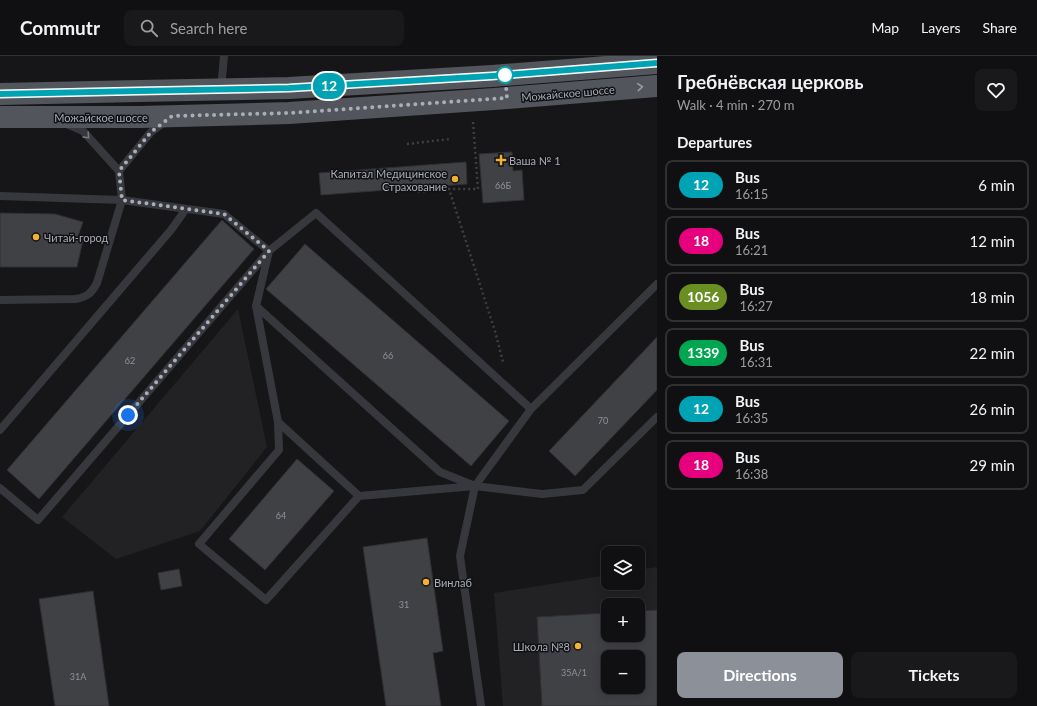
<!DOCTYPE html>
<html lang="en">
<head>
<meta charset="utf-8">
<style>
	:root { --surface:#101012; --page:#19191b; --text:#f1f3f6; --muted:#9c9d9f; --line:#303032; --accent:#8c9099 }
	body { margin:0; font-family:Lato,sans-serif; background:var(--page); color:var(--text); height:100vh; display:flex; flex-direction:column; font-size:15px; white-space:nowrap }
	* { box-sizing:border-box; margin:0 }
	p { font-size:13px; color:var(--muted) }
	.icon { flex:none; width:22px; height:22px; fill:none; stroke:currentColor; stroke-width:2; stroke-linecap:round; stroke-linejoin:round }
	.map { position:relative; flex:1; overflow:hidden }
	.drawer { display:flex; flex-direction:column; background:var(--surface); width:380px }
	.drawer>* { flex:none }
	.badge { padding:0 8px; border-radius:13px; font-size:14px; line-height:26px }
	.fabs { position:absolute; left:601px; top:490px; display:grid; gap:8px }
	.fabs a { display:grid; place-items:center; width:44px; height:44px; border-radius:8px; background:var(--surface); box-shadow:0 2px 10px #0003,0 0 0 1px var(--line); font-size:20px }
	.you { position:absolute; width:20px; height:20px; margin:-10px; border:3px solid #fff; border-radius:50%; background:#1a73e8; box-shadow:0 0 0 6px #1a73e833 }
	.map>.badge { position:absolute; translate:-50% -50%; box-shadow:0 0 0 2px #fff }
	h2 { padding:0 20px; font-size:15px; line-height:36px }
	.round { display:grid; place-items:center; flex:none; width:42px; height:42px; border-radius:8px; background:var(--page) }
	.summary { display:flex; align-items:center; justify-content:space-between; height:68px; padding:0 20px }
	h1 { font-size:19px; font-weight:700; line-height:30px }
	.cta { display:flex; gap:8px; margin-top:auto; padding:8px 20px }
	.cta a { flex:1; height:46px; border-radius:8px; background:var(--accent); color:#fff; font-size:16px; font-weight:700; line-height:46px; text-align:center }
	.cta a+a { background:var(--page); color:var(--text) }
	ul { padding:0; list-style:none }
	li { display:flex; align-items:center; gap:12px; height:50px; margin:0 8px 6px; padding:0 12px; border:2px solid var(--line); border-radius:8px }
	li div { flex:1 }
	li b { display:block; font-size:15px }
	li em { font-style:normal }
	li .badge { min-width:44px; font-weight:700; text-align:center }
	header { display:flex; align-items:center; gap:24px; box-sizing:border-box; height:56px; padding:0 20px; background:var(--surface); border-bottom:1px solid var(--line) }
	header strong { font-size:19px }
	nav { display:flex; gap:22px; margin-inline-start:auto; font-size:14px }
	.search { width:280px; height:36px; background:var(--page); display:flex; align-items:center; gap:10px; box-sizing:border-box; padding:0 14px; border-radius:8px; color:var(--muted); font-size:15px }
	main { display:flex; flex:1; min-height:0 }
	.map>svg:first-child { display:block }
</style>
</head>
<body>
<header>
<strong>Commutr</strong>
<div class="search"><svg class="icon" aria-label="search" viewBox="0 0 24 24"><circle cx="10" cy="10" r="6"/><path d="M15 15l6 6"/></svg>Search here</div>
<nav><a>Map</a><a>Layers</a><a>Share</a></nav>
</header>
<main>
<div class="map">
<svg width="657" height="650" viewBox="0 0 657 650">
	<rect width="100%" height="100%" fill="#161618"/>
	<path fill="#222225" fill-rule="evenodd" d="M238 253 267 391 200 475 116 503 62 461Z
		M657 511V650H503L494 537 608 519V527H638V514ZM608 549H638V579H608ZM608 601H638V631H608Z"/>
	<path fill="#404145" stroke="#303034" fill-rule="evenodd" d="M512 96 513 115 522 114 524 144 483 147 479 98Z
		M466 106 467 128 321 139 319 117Z
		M0 157 55 158 83 166 77 183 83 184 77 211H0Z
		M222 164 254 193 39 443 7 414Z
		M305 188 509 365 471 410 266 233Z
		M657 281V334L575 420 549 395Z
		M297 403 334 435 265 514 229 483Z
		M427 482 443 595 433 597 441 650H386L363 491Z
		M179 513 182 530 161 534 158 517Z
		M93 535 109 650H55L39 543Z
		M657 554V650H542L537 561 608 557V579H638V555ZM608 601H638V631H608Z"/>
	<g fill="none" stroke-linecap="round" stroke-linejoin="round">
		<path stroke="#3d3f44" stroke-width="2.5" stroke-dasharray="2 3" stroke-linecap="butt" d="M473 66 478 133H449L495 275 503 306
			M407 88 450 83
			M418 136 449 133"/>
		<path stroke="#37383d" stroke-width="8" d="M221 33 224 0
			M119 115 151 76 166 65
			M0 140 122 144 97 227C91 238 87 241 75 243L0 244
			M256 250 440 416 475 430 531 353 316 157 269 195 256 250 278 366 279 394 199 488 266 544 359 440 475 430 542 438 583 434 657 361
			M531 353 657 228
			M278 366 359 440
			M0 374 171 174 186 153
			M475 430 460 500 481 650
			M0 432 38 464 269 195 224 158 122 144 119 115 83 75 67 68"/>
		<path stroke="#53555c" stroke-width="22" d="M0 38 139 35 289 32 492 20 657 7
			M0 61H140L289 57 494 43 657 30"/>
	</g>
	<defs><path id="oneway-chevron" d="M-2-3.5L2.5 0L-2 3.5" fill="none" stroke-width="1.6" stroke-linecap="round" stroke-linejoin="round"/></defs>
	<use stroke="#979ba6" href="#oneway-chevron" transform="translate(640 31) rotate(-5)"/>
	<use stroke="#757881" href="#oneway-chevron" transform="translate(87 80) rotate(47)"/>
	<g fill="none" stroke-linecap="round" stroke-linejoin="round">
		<g stroke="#fff" stroke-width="9">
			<path id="line" d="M0 38 139 35 289 32 492 20 657 7"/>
		</g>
		<use href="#line" stroke="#00a3b4" stroke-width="6"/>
		<path stroke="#a8adb8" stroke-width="4" stroke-dasharray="0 7.2" d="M128 359 269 195 224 158 122 144 119 115 151 76 172 60 289 57 507 42 505 19"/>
	</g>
	<circle fill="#fff" stroke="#00a3b4" stroke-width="2" cx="505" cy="19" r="8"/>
	<g fill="#f2b134" stroke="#111113" stroke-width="1.5">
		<path d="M499 98h4v4h4v4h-4v4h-4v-4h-4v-4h4z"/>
		<circle cx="455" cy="123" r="4"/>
		<circle cx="36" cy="181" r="4"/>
		<circle cx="426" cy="526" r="4"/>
		<circle cx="578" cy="590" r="4"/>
	</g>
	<g text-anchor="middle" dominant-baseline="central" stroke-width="3" stroke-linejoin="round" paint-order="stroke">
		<g font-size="9" fill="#8e929b">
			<text x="503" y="129">66Б</text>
			<text x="388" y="299">66</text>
			<text x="130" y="304">62</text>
			<text x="603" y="364">70</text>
			<text x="281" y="459">64</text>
			<text x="404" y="548">31</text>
			<text x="574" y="616">35А/1</text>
			<text x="78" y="620">31А</text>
		</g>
		<g font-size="11" fill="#a8adb8" stroke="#111113">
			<text transform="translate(568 37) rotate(-5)">Можайское шоссе</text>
			<text x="101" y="61">Можайское шоссе</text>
		</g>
		<g font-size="11" fill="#a8adb8" stroke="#111113" text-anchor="start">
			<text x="509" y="104">Ваша № 1</text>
			<text x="447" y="117" text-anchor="end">Капитал Медицинское<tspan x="447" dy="13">Страхование</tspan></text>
			<text x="44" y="181">Читай-город</text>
			<text x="434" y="526">Винлаб</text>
			<text x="570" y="590" text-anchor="end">Школа №8</text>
		</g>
	</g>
</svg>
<div class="fabs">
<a><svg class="icon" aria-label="layers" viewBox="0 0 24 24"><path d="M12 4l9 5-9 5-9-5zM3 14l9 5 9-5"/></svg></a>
<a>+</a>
<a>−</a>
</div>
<div class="you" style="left:128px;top:359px"></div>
<b class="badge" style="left:329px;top:30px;background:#00a3b4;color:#fff">12</b>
</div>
<section class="drawer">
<div class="summary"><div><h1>Гребнёвская церковь</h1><p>Walk · 4 min · 270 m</p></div><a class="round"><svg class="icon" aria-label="heart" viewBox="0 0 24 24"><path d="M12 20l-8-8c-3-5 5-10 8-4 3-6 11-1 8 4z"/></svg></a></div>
<h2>Departures</h2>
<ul>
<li><span class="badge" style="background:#00a3b4;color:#fff">12</span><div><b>Bus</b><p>16:15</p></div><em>6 min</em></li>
<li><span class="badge" style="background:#e6007e;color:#fff">18</span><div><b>Bus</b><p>16:21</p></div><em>12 min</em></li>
<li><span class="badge" style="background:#6b8e23;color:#fff">1056</span><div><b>Bus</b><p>16:27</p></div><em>18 min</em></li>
<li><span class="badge" style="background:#00a651;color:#fff">1339</span><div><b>Bus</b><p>16:31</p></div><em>22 min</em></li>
<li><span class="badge" style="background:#00a3b4;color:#fff">12</span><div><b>Bus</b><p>16:35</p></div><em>26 min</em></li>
<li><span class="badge" style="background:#e6007e;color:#fff">18</span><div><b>Bus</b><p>16:38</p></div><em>29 min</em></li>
</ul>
<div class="cta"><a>Directions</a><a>Tickets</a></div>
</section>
</main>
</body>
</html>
